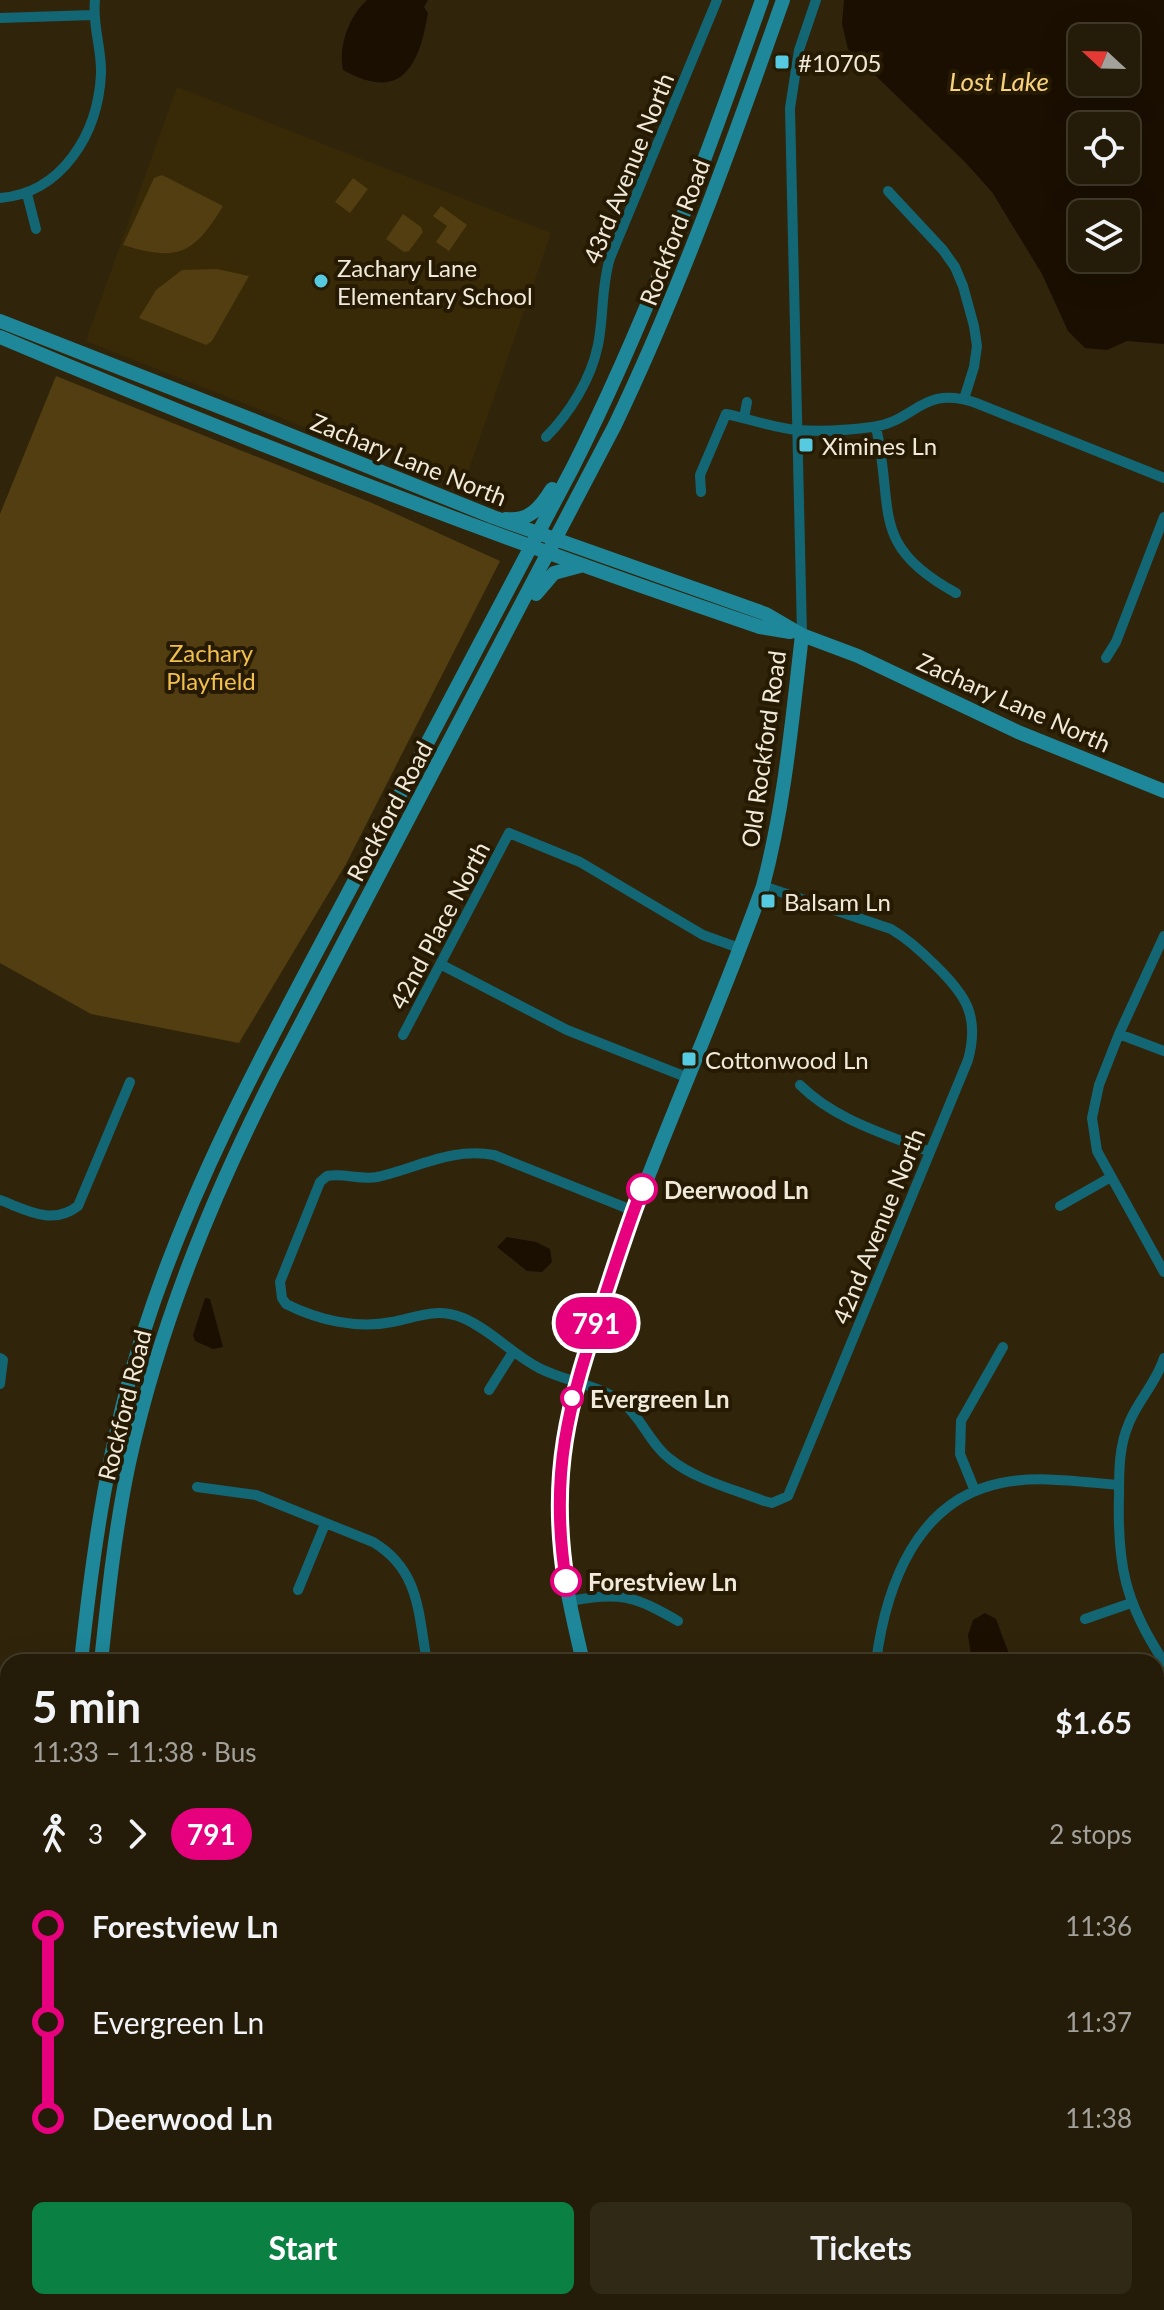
<!DOCTYPE html>
<html lang="en">
<head>
<meta charset="utf-8">
<style>
	:root { --surface:#241c08; --page:#302916; --text:#f1f3f6; --muted:#a3a19c; --line:#413a29; --accent:#0b8043 }
	body { margin:0; font-family:Lato,sans-serif; background:var(--page); color:var(--text); height:100vh; display:flex; flex-direction:column; font-size:30px; white-space:nowrap }
	* { box-sizing:border-box; margin:0 }
	p { font-size:26px; color:var(--muted) }
	.icon { flex:none; width:44px; height:44px; fill:none; stroke:currentColor; stroke-width:2; stroke-linecap:round; stroke-linejoin:round }
	.map { position:relative; flex:1; overflow:hidden }
	.side { position:absolute; left:0px; top:1654px; width:1164px; height:656px; display:flex; flex-direction:column; background:var(--surface); border-radius:24px 24px 0 0; box-shadow:0 8px 32px #0002,0 0 0 2px var(--line) }
	.side>* { flex:none }
	.badge { padding:0 16px; border-radius:26px; font-size:28px; line-height:52px }
	.needle { width:52px; rotate:292deg }
	.controls { position:absolute; left:1068px; top:24px; display:grid; gap:16px }
	.controls a { display:grid; place-items:center; width:72px; height:72px; border-radius:12px; background:var(--surface); box-shadow:0 8px 32px #0002,0 0 0 2px var(--line); font-size:40px }
	.map>.badge { position:absolute; translate:-50% -50%; box-shadow:0 0 0 4px #fff }
	.legs { display:flex; align-items:center; gap:12px; height:88px; padding:0 32px; font-size:26px }
	.legs p { margin-inline-start:auto }
	.headline { display:flex; align-items:center; justify-content:space-between; height:136px; padding:0 32px }
	h1 { font-size:44px; font-weight:700; line-height:60px }
	.action { display:flex; gap:16px; margin-top:auto; padding:16px 32px }
	.action a { flex:1; height:92px; border-radius:12px; background:var(--accent); color:#fff; font-size:32px; font-weight:700; line-height:92px; text-align:center }
	.action a+a { background:var(--page); color:var(--text) }
	ul { padding:0 32px; list-style:none }
	li { display:flex; align-items:center; gap:28px; height:96px; font-size:30px }
	li i { display:grid; place-items:center; width:12px; height:100%; margin:0 10px; background:currentColor }
	li i::after { content:''; width:20px; height:20px; margin:-10px; border:6px solid; border-radius:50%; background:var(--surface) }
	li p { margin-inline-start:auto }
	li:first-child i { background:linear-gradient(#0000 50%,currentColor 0) }
	li:last-child i { background:linear-gradient(currentColor 50%,#0000 0) }
	.map>svg:first-child { display:block }
</style>
</head>
<body>
<div class="map">
<svg width="1164" height="2310" viewBox="0 0 1164 2310">
	<rect width="100%" height="100%" fill="#30250b"/>
	<path fill="#392a07" d="M177 87 551 233 462 489 86 341Z"/>
	<path fill="#523e11" d="M162 175 223 206C194 254 178 262 123 245L154 178Z
		M353 178 368 189 350 213 335 202Z
		M441 206 467 225 449 251 436 242 447 226 433 216Z
		M403 214 421 227 423 232 409 251 404 252 386 239Z
		M217 269 249 276 212 341 206 345 139 318 156 290 182 270Z
		M56 376 372 503 500 561 346 864 239 1043 91 1014 0 963V514Z
		M1156 1970 1164 1973V2176L1156 2180Z
		M618 2302H785L788 2310H615Z
		M1029 2302H1061L1064 2310H1028Z"/>
	<path fill="#1a0f00" fill-rule="evenodd" d="M367 0H428L424 7 428 13C419 66 402 103 343 70 338 47 349 16 367 0Z
		M844 0H1164V344L1127 341 1107 350 1085 348 1068 331 1042 274 992 192 965 162 848 49 842 24ZM1082 38H1126V82H1082ZM1082 126H1126V170H1082ZM1126 214V258H1082V214Z
		M507 1237 536 1242 550 1249 552 1262 542 1272 527 1271 497 1247Z
		M205 1298 210 1299 223 1347 213 1349 195 1341 193 1335Z
		M985 1613 996 1619 1012 1662H972L968 1635 973 1620Z
		M1164 2166V2310H1064L1061 2302H1156V2170Z"/>
	<g fill="none" stroke-linecap="round" stroke-linejoin="round">
		<path stroke="#1a0f00" stroke-width="3" d="M0 1921H8
			M1156 2038 1164 2041
			M650 2302 662 2310"/>
		<path stroke="#136674" stroke-width="10" d="M0 18 93 15
			M888 191 943 250 955 267 963 286 974 326 977 346 974 367 964 399
			M27 194 36 229
			M0 198C62 193 98 134 101 74 102 49 92 25 95 0
			M744 418 747 402
			M876 427C895 510 868 545 956 593
			M546 437C570 413 591 379 598 345 604 316 601 287 610 258L717 0
			M701 492 700 475 726 414C750 419 774 428 798 430 821 432 849 430 872 427 915 422 922 384 976 403L1164 478
			M802 635 790 108 799 50 816 0
			M1106 658 1116 642 1164 517
			M1164 936 1119 1034 1099 1085 1092 1118 1097 1151 1164 1272
			M440 964 567 1030 686 1077
			M1119 1034 1164 1051
			M403 1035 509 833 580 862 703 935 739 948
			M800 1085C835 1120 886 1134 930 1152
			M0 1200C27 1210 52 1226 78 1206L130 1082
			M1060 1206 1111 1177
			M634 1211 494 1155C452 1147 417 1168 377 1177 360 1180 344 1173 327 1176L320 1182 280 1282 282 1298 286 1304C318 1320 356 1329 392 1322 418 1317 436 1307 463 1318 491 1330 512 1354 539 1368 566 1382 598 1384 623 1403 642 1418 650 1444 670 1459 696 1480 733 1489 764 1501L772 1503 788 1496 968 1060C980 1016 966 995 935 965 921 951 908 939 891 929L763 886
			M0 1358 3 1360 0 1384
			M1164 1358C1157 1382 1138 1400 1129 1423 1119 1446 1119 1470 1119 1495 1117 1565 1125 1603 1164 1662
			M489 1390 513 1352
			M197 1487 256 1495 373 1542C420 1570 418 1613 427 1662
			M975 1491 960 1454 961 1421 1003 1347
			M298 1590 325 1524
			M569 1601C620 1592 633 1595 678 1621
			M1085 1619 1131 1603
			M876 1662C886 1585 917 1500 1001 1483 1039 1475 1081 1482 1119 1485
			M1156 1914 1164 1918
			M268 2310 269 2302
			M538 2310 542 2302"/>
		<path stroke="#1e8799" stroke-width="14" d="M0 321 253 420 493 517 766 614 802 635 858 656 1018 732 1164 791
			M0 337C250 443 503 540 760 627L790 632
			M506 519C529 522 541 507 552 489
			M536 594 554 573 580 566
			M81 1662C93 1549 109 1437 145 1328 194 1176 272 1036 347 895 423 753 498 610 573 467 649 316 706 158 762 0
			M101 1662C108 1596 115 1529 129 1463 159 1327 210 1201 273 1077L615 425C681 287 732 144 783 0
			M583 1662C569 1603 555 1543 559 1482 564 1412 587 1348 609 1283 655 1148 715 1020 763 886 785 803 792 720 802 635
			M0 2003 8 2001
			M30 2310V2302
			M50 2310V2302"/>
	</g>
	<g fill="none" stroke-linecap="round" stroke-linejoin="round">
		<g stroke="#fff" stroke-width="18">
			<path id="line-1" d="M566 1581C549 1474 568 1405 602 1305 615 1266 627 1227 642 1189"/>
		</g>
		<use href="#line-1" stroke="#e6007e" stroke-width="12"/>
	</g>
	<g fill="#55cae0" stroke="#261b02" stroke-width="3">
		<rect x="774" y="54" width="16" height="16" rx="4"/>
		<circle cx="321" cy="281" r="8"/>
		<rect x="798" y="437" width="16" height="16" rx="4"/>
		<rect x="760" y="893" width="16" height="16" rx="4"/>
		<rect x="681" y="1051" width="16" height="16" rx="4"/>
	</g>
	<g fill="#fff" stroke="#e6007e" stroke-width="4">
		<circle cx="642" cy="1189" r="14"/>
		<circle cx="572" cy="1398" r="10"/>
		<circle cx="566" cy="1581" r="14"/>
	</g>
	<g text-anchor="middle" dominant-baseline="central" stroke-width="8" stroke-linejoin="round" paint-order="stroke">
		<g font-size="24" fill="#f1eadb" stroke="#261b02" text-anchor="start">
			<text x="798" y="62">#10705</text>
			<text x="337" y="267">Zachary Lane<tspan x="337" dy="28">Elementary School</tspan></text>
			<text x="822" y="445">Ximines Ln</text>
			<text x="784" y="901">Balsam Ln</text>
			<text x="705" y="1059">Cottonwood Ln</text>
		</g>
		<g font-size="24" fill="#f1eadb" stroke="#261b02">
			<text transform="translate(628 168) rotate(-68)">43rd Avenue North</text>
			<text transform="translate(674 232) rotate(-69)">Rockford Road</text>
			<text transform="translate(409 459) rotate(22)">Zachary Lane North</text>
			<text transform="translate(1014 702) rotate(24)">Zachary Lane North</text>
			<text transform="translate(763 749) rotate(-82)">Old Rockford Road</text>
			<text transform="translate(389 811) rotate(-62)">Rockford Road</text>
			<text transform="translate(439 925) rotate(-62)">42nd Place North</text>
			<text transform="translate(878 1226) rotate(-68)">42nd Avenue North</text>
			<text transform="translate(124 1405) rotate(-76)">Rockford Road</text>
		</g>
		<g font-size="24" fill="#f2c04e" stroke="#261b02">
			<text x="211" y="652">Zachary<tspan x="211" dy="28">Playfield</tspan></text>
		</g>
		<g font-size="24" font-weight="bold" fill="#f1eadb" stroke="#261b02" text-anchor="start">
			<text x="664" y="1189">Deerwood Ln</text>
			<text x="590" y="1398">Evergreen Ln</text>
			<text x="588" y="1581">Forestview Ln</text>
		</g>
		<g font-size="26" font-style="italic" fill="#f9d27d" stroke="#261b02">
			<text x="999" y="81">Lost Lake</text>
		</g>
	</g>
</svg>
<div class="controls">
<a><svg class="needle" viewBox="-14 -14 28 28"><path d="M0-13l5 13h-10z" fill="#e53935"/><path d="M0 13l5-13h-10z" fill="#a3a19c"/></svg></a>
<a><svg class="icon" aria-label="locate" viewBox="0 0 24 24"><circle cx="12" cy="12" r="6"/><path d="M12 2v4M12 18v4M2 12h4M18 12h4"/></svg></a>
<a><svg class="icon" aria-label="layers" viewBox="0 0 24 24"><path d="M12 4l9 5-9 5-9-5zM3 14l9 5 9-5"/></svg></a>
</div>
<b class="badge" style="left:596px;top:1323px;background:#e6007e;color:#fff">791</b>
<section class="side">
<div class="headline"><div><h1>5 min</h1><p>11:33 – 11:38 · Bus</p></div><b>$1.65</b></div>
<div class="legs"><svg class="icon" aria-label="walk" viewBox="0 0 24 24"><circle cx="13" cy="4" r="2"/><path d="M13 8l-2 6 4 7M11 14l-3 7M7 12l3-4h3l4 4"/></svg>3<svg class="icon" aria-label="forward" viewBox="0 0 24 24"><path d="M9 5l7 7-7 7"/></svg><b class="badge" style="background:#e6007e;color:#fff">791</b><p>2 stops</p></div>
<ul>
<li><i style="color:#e6007e"></i><b>Forestview Ln</b><p>11:36</p></li>
<li><i style="color:#e6007e"></i><span>Evergreen Ln</span><p>11:37</p></li>
<li><i style="color:#e6007e"></i><b>Deerwood Ln</b><p>11:38</p></li>
</ul>
<div class="action"><a>Start</a><a>Tickets</a></div>
</section>
</div>
</body>
</html>
